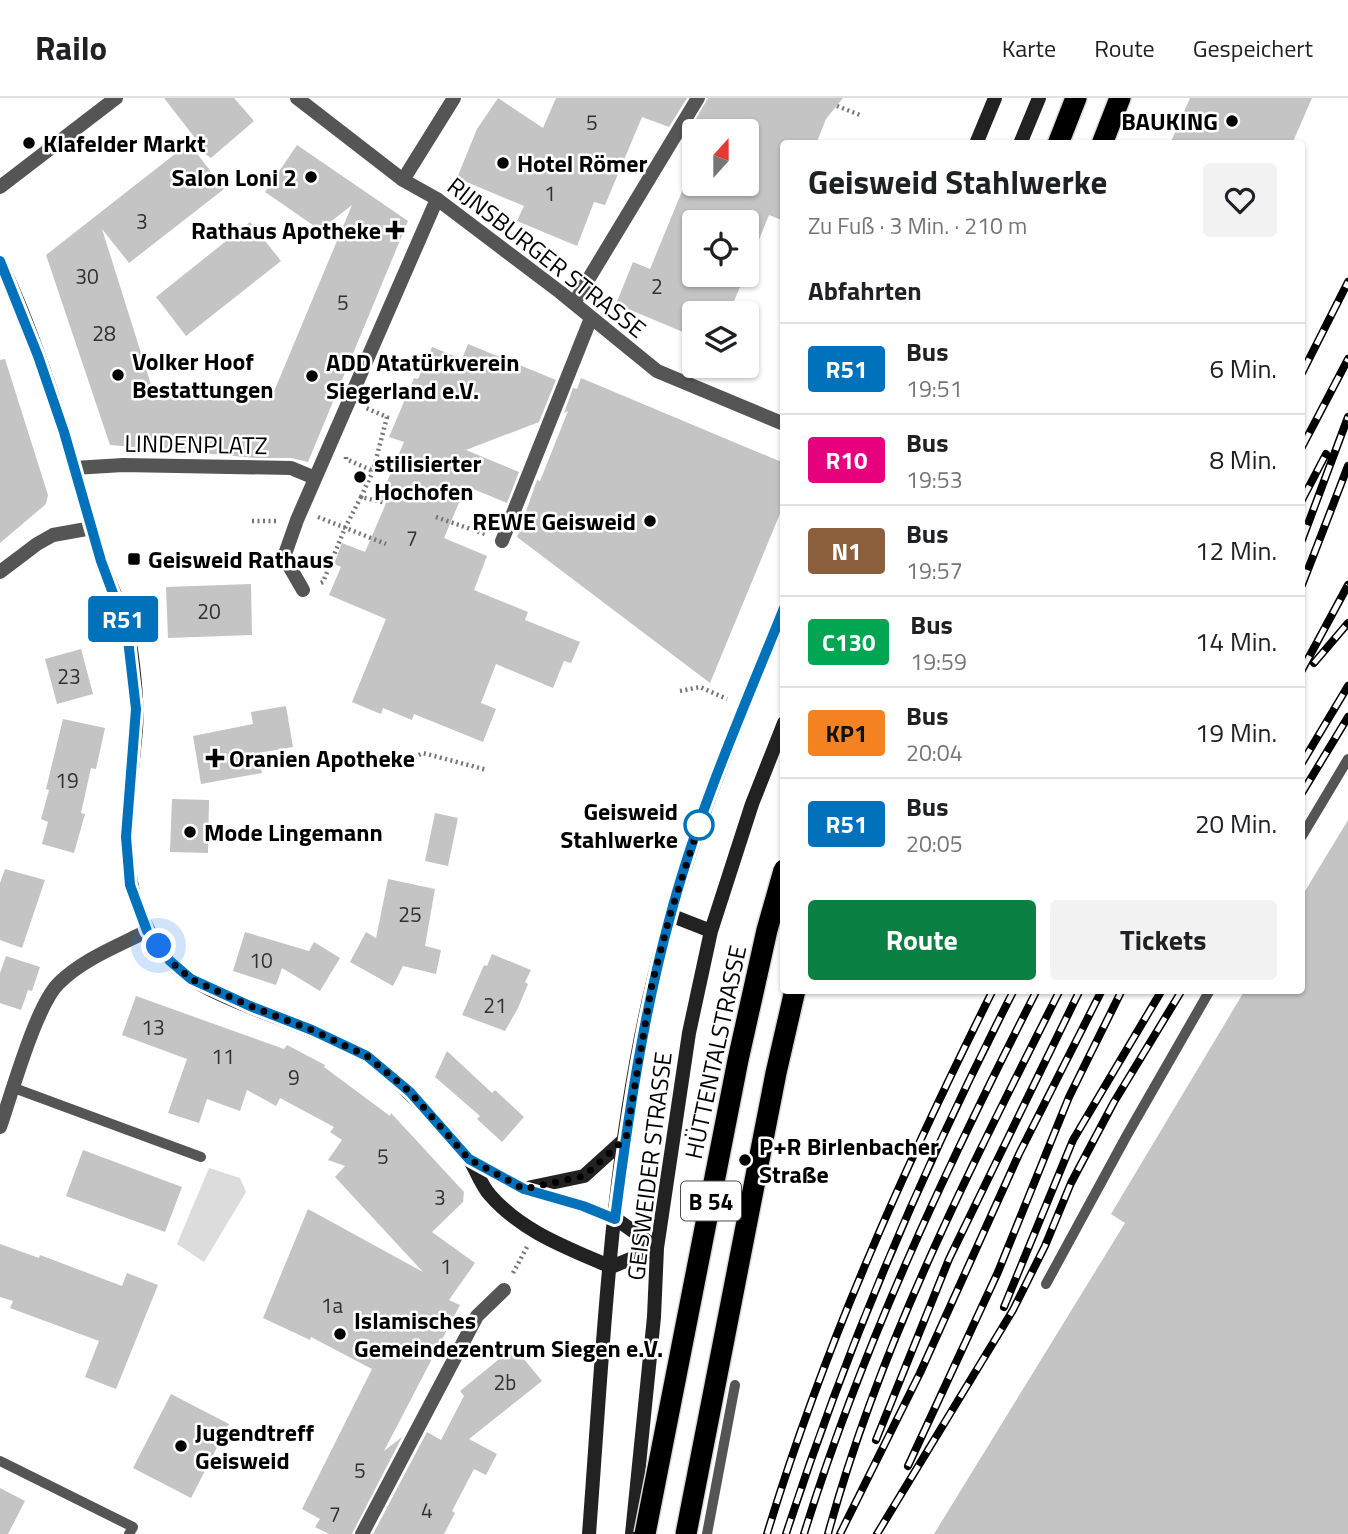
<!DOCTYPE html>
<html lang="de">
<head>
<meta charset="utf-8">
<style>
	:root { --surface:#fff; --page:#f2f2f2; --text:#202124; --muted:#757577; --line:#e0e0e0; --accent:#0b8043 }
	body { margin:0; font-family:"Titillium Web",sans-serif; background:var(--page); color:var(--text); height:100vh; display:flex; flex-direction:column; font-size:26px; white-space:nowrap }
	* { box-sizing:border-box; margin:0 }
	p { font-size:23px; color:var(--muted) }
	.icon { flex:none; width:38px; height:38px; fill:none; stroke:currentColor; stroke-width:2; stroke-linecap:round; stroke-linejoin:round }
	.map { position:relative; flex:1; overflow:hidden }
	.details { position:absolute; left:780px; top:42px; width:525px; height:854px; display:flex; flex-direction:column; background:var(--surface); border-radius:7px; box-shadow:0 2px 5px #0004 }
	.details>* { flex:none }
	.badge { padding:0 14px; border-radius:5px; font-size:24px; line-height:46px }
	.needle { width:46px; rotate:21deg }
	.controls { position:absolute; left:682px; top:21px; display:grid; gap:14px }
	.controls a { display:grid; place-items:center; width:77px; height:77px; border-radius:7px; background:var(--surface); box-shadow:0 2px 5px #0004; font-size:35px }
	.you { position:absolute; width:35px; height:35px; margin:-18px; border:5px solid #fff; border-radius:50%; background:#1a73e8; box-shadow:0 0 0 10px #1a73e833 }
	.map>.badge { position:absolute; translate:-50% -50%; box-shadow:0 0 0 4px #fff }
	h2 { padding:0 28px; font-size:26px; line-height:63px }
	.round { display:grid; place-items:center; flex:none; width:74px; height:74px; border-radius:7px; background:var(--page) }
	.summary { display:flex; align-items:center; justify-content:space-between; height:119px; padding:0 28px }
	h1 { font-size:33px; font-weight:700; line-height:52px }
	.cta { display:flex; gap:14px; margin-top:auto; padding:14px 28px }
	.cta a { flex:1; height:80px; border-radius:7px; background:var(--accent); color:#fff; font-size:28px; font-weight:700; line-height:80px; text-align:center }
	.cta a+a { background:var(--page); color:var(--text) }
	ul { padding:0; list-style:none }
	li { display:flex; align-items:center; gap:21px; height:91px; padding:0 28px; border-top:2px solid var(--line) }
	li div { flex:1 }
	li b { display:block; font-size:26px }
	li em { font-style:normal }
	li .badge { min-width:77px; font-weight:700; text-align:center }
	header { display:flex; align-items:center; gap:42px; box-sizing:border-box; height:98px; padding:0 35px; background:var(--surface); border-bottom:2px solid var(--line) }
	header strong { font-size:33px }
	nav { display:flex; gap:38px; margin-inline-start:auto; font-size:24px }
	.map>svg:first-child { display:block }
</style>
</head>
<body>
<header>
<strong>Railo</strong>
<nav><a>Karte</a><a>Route</a><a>Gespeichert</a></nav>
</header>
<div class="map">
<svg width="1348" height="1436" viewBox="0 0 1348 1436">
	<rect width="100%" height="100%" fill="#fff"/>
	<path fill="#dcdcdc" d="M209 1070 240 1080 246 1094 204 1164 177 1146Z"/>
	<path fill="#c4c4c4" d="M164 0H234L254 23 211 60 189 45 195 40Z
		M498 0 543 30 556 0H687L669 29 642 19 605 107 594 104 577 148 517 123 524 108 457 80 477 31Z
		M708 0H843L826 21 816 46H784V123L769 117 748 169 747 124H695V177H745L729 215H695V239L616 206 633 164 650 171 685 86H747V33H695V39L687 36Z
		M1190 0H1312L1292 46H1170Z
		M189 45 224 91 129 165 102 131 153 293 270 303 352 107 320 132 265 94 297 47 408 123 308 364 291 360H257L110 347 46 157Z
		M250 124 281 163 186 238 156 199Z
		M468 246 556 282 539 324 466 352 519 374 507 405 466 388 444 440 487 458 474 492 528 514 525 522 580 544 571 565 564 563 553 590 496 566 481 605 496 611 483 644 414 616 412 622 383 610 381 616 352 604 386 521 329 497 341 469 334 466 342 445 365 454 387 403 380 400 404 344 389 339 414 280 418 281 432 249 462 261Z
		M5 261 48 397 46 406 0 445V262Z
		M581 280 784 365V406L710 585 517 439 537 382 540 383 568 313 564 315 573 290 577 291Z
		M251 486 252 537 168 540 166 489Z
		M81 551 93 596 57 606 45 561Z
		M286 608 293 649 258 655 262 675 201 686 193 638 253 626 251 614Z
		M63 621 105 630 96 671 91 670 81 715 85 716 74 755 42 746 48 724 41 721 49 692 46 691Z
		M172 701 209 702 208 755 170 754Z
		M435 715 458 720 448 768 425 763Z
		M1348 722V1436H934L1125 1125 1111 1116 1245 892H1302V798Z
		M5 771 45 782 22 850 0 842V785Z
		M388 781 435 791 425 848 441 852 436 876 403 868 393 888 350 864 366 834 376 840Z
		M245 834 309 853 314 844 340 860 320 893 282 870 276 887 233 873Z
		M492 856 531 872 525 884 528 886 518 910 505 933 462 917 484 867 487 868Z
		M6 858 40 869 32 893 28 892 21 912 0 905V875Z
		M136 898 284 951 287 947 325 967 324 969 390 1018 391 1015 464 1094 463 1104 432 1134 475 1165 449 1202 460 1207 384 1353 402 1339 352 1436H329L315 1429 320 1421 302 1411 372 1271 311 1239 310 1242 263 1220 308 1111 423 1174 335 1079 345 1068 328 1062 342 1042 330 1034 334 1029 280 1000 276 1008 247 992 240 1013 207 1001 199 1025 168 1015 187 961 122 937Z
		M447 953 492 995 495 992 524 1019 502 1044 477 1021 480 1018 435 979Z
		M83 1052 182 1089 165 1134 66 1098Z
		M0 1146 39 1160 40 1157 122 1188 127 1175 158 1187 116 1291 85 1279 99 1243 10 1210 13 1203 0 1199Z
		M514 1249 542 1283 469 1341 497 1356 486 1377 474 1371 452 1413 455 1415 444 1436H373L427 1334 441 1342 464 1298 460 1293Z
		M171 1296 229 1326 191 1400 133 1370Z
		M0 1390 25 1403 8 1436H0Z"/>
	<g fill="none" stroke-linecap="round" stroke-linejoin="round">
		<g stroke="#dbdbdb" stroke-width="24">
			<path id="highway" d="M1058 46 1076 0
				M1102 46 1120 0"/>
		</g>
		<path stroke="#777" stroke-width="4.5" stroke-dasharray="2 3.5" stroke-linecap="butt" d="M837 8 860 17
			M346 359V361L373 373
			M361 399 373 373 387 319 366 310
			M318 419 386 446
			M436 419 485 436
			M252 423H276
			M321 485 323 484 345 430 361 399 386 405
			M680 593 700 589 727 601
			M409 662 423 655 487 672
			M513 1175 527 1149"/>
		<path stroke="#555" stroke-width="10" d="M1302 738 1348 661
			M14 990 201 1059
			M1046 1186 1127 1037 1210 892
			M0 1363 133 1429 129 1436
			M707 1436 735 1287"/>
		<path stroke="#555" stroke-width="14" d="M297 0 403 82 437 101 560 194 657 273 784 326
			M403 82 454 0
			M0 89 116 0
			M574 205 698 0
			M74 370 123 367 291 370 315 380
			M502 443 591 220
			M0 474 37 446 53 437 92 430
			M303 492 284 459 297 422 437 101
			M0 1029C12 995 36 907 59 885 83 861 118 848 147 833
			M362 1436 477 1218 504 1192"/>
		<path stroke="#222" stroke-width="14" d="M976 46 995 0
			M1020 46 1039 0
			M0 163C44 256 71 357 99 456 107 482 122 507 128 534 133 560 138 604 136 631 129 715 108 793 171 864 202 899 293 922 338 944 350 949 362 954 372 962 407 991 438 1023 467 1058 476 1070 480 1086 490 1097 522 1134 568 1150 611 1169L657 1150
			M670 817 711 833
			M470 1061 524 1091 583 1108 616 1121 657 1150
			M527 1090 584 1078 626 1040
			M589 1436C603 1253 610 1064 653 884 683 755 734 633 784 510
			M632 1436 654 1219 657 1150 689 935 711 833 752 706 784 625"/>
		<use href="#highway" stroke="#000" stroke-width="21"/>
		<g stroke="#000" stroke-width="8">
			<path id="rail" d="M1302 275 1348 184
				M1302 349 1348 261
				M1302 402 1326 356
				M1302 442 1348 319
				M1302 487 1348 368
				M1314 565 1348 525
				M1302 572 1348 487
				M1302 665 1348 588
				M1302 695 1348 619
				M1004 1209 1073 1042 1162 892
				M876 1342 949 1161 1080 892
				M908 1368 998 1174 1069 999 1122 892
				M767 1436C824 1248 905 1068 993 892
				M786 1436C847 1248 924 1068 1014 892
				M804 1436C862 1248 947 1068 1037 892
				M828 1436C880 1245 971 1069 1060 892
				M840 1436 920 1275 1019 1056 1102 892
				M877 1436 1013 1212 1045 1148 1071 1085 1114 1004 1182 892"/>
		</g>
		<use href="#rail" stroke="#fff" stroke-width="5" stroke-dasharray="16" stroke-linecap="butt"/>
		<g stroke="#dbdbdb" stroke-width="24" stroke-linecap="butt">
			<path id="highway-bridge" d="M645 1436 738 962 767 832 784 772
				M686 1436 776 975 795 892"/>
		</g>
		<use href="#highway-bridge" stroke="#000" stroke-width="21"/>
	</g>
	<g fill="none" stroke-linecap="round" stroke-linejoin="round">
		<g stroke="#fff" stroke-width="16">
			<path id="line" d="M0 163 38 258 64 334 101 463 127 533 136 611 126 739 130 787 147 833 170 863 191 881 250 908 312 932 367 958 410 994 469 1061 524 1091 583 1108 615 1121C628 1019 643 918 670 819 698 713 743 612 784 510"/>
		</g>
		<use href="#line" stroke="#0072bc" stroke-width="10"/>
		<path stroke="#000" stroke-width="7" stroke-dasharray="0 12.6" d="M159 848 170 863 191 881 250 908 312 932 367 958 410 994 469 1061 524 1091 584 1078 626 1040 652 886 670 817 699 727"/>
	</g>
	<g fill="#000" stroke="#fff" stroke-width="2.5">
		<circle cx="1232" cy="23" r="7"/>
		<circle cx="29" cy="45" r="7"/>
		<circle cx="503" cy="65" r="7"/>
		<circle cx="311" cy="79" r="7"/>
		<path d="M391.5 121.5h7v7h7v7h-7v7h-7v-7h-7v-7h7z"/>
		<circle cx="118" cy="277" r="7"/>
		<circle cx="312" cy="278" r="7"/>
		<circle cx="360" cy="379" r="7"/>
		<circle cx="650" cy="423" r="7"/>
		<rect x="127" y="454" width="14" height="14" rx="3.5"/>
		<path d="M211.5 649.5h7v7h7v7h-7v7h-7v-7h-7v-7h7z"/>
		<circle cx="190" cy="734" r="7"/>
		<circle cx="745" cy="1062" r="7"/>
		<circle cx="340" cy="1236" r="7"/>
		<circle cx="181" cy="1348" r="7"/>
	</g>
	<circle fill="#fff" stroke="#0072bc" stroke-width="3.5" cx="699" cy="727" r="14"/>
	<g text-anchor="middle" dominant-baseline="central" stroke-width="5" stroke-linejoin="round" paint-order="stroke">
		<g font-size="21" fill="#313131">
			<text x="592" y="24">5</text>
			<text x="550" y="95">1</text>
			<text x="142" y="123">3</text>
			<text x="87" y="178">30</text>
			<text x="657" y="188">2</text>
			<text x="343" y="204">5</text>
			<text x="104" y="235">28</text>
			<text x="412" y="440">7</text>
			<text x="209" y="513">20</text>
			<text x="69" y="578">23</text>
			<text x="67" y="682">19</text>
			<text x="410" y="816">25</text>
			<text x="261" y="862">10</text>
			<text x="495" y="907">21</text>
			<text x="153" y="929">13</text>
			<text x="223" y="958">11</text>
			<text x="294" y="979">9</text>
			<text x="383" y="1058">5</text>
			<text x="440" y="1099">3</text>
			<text x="446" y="1168">1</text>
			<text x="332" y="1207">1a</text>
			<text x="505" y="1284">2b</text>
			<text x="360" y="1372">5</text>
			<text x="427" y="1412">4</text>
			<text x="335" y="1416">7</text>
		</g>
		<rect fill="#fff" stroke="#4c4c4c" stroke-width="2" x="681" y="1083.5" width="60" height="39" rx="5"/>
		<g font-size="23" font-weight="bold" fill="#000">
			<text x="711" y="1103">B 54</text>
		</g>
		<g font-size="24" font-weight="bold" fill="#000" stroke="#fff" text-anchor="start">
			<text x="1218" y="23" text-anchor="end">BAUKING</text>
			<text x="43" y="45">Klafelder Markt</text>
			<text x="517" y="65">Hotel Römer</text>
			<text x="297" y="79" text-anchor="end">Salon Loni 2</text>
			<text x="381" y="132" text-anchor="end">Rathaus Apotheke</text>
			<text x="132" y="263">Volker Hoof<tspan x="132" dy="28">Bestattungen</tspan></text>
			<text x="326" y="264">ADD Atatürkverein<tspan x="326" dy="28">Siegerland e.V.</tspan></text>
			<text x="374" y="365">stilisierter<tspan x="374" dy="28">Hochofen</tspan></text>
			<text x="636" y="423" text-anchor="end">REWE Geisweid</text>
			<text x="148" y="461">Geisweid Rathaus</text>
			<text x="229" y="660">Oranien Apotheke</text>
			<text x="204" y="734">Mode Lingemann</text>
			<text x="759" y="1048">P+R Birlenbacher<tspan x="759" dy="28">Straße</tspan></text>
			<text x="354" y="1222">Islamisches<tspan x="354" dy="28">Gemeindezentrum Siegen e.V.</tspan></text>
			<text x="195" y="1334">Jugendtreff<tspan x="195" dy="28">Geisweid</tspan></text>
		</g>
		<g font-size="24" fill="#000" stroke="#fff">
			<text transform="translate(547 159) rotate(38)">RIJNSBURGER STRASSE</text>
			<text transform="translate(196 346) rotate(1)">LINDENPLATZ</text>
			<text transform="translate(715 954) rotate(-78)">HÜTTENTALSTRASSE</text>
			<text transform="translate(649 1068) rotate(-83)">GEISWEIDER STRASSE</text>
		</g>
		<g font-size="24" font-weight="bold" fill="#000" stroke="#fff" text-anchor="end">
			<text x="678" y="713">Geisweid<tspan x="678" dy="28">Stahlwerke</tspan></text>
		</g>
	</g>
</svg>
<div class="controls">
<a><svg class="needle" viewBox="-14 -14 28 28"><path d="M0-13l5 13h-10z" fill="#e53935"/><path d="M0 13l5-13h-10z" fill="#757577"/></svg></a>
<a><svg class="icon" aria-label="locate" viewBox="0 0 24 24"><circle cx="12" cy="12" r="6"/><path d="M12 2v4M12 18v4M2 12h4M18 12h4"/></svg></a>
<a><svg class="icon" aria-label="layers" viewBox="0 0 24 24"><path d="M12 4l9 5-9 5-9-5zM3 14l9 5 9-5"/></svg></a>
</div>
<div class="you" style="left:159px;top:848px"></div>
<b class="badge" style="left:123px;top:521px;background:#0072bc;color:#fff">R51</b>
<section class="details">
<div class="summary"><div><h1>Geisweid Stahlwerke</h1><p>Zu Fuß · 3 Min. · 210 m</p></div><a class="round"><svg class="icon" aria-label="heart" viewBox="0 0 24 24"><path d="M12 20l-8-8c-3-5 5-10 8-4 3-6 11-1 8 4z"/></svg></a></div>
<h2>Abfahrten</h2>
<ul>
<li><span class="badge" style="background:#0072bc;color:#fff">R51</span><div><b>Bus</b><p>19:51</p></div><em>6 Min.</em></li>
<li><span class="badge" style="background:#e6007e;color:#fff">R10</span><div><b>Bus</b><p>19:53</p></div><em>8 Min.</em></li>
<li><span class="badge" style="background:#8b5e3c;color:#fff">N1</span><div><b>Bus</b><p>19:57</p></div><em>12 Min.</em></li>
<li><span class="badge" style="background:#00a651;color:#fff">C130</span><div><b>Bus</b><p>19:59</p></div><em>14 Min.</em></li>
<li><span class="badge" style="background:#f58220;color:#111">KP1</span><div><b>Bus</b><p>20:04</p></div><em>19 Min.</em></li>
<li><span class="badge" style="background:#0072bc;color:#fff">R51</span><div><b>Bus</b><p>20:05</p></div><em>20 Min.</em></li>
</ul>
<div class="cta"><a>Route</a><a>Tickets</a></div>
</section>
</div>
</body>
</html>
